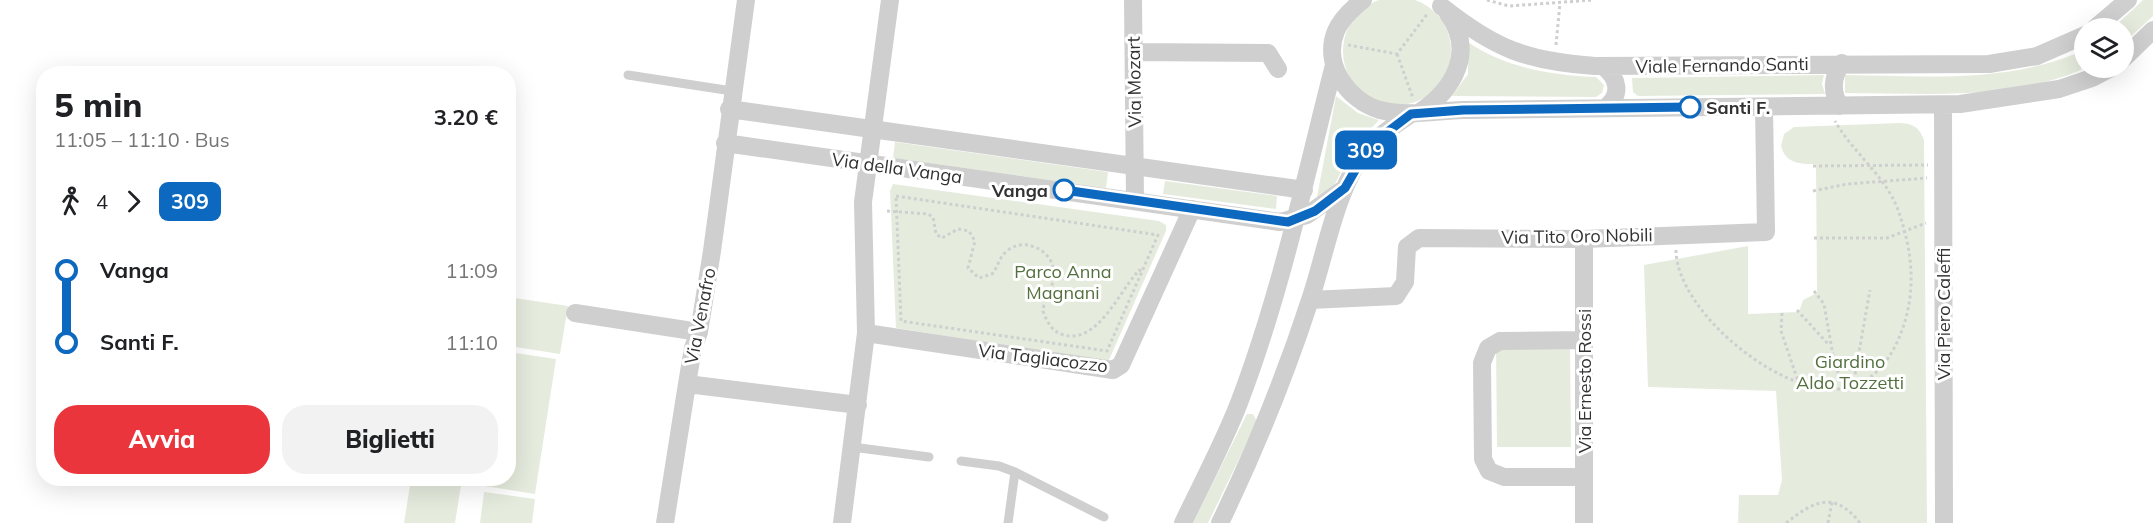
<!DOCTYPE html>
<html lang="it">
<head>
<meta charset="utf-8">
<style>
	:root { --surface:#fff; --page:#f2f2f2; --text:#202124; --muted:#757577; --accent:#e9353b }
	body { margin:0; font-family:Mulish,sans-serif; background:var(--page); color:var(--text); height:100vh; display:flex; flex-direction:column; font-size:22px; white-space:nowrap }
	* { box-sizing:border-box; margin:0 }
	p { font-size:20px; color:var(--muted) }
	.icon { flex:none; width:33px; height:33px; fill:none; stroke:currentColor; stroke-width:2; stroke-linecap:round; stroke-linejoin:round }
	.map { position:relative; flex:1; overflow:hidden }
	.sheet { position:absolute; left:36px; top:66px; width:480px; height:420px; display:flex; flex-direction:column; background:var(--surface); border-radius:24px; box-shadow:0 6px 24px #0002 }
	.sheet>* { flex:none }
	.badge { padding:0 12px; border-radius:9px; font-size:21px; line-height:39px }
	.fabs { position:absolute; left:2074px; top:18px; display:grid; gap:12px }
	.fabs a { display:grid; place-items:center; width:60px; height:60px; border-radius:50%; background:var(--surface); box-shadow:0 6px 24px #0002; font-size:30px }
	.map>.badge { position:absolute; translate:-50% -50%; box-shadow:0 0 0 3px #fff }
	.legs { display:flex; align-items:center; gap:9px; height:66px; padding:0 18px; font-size:20px }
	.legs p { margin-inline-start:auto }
	.headline { display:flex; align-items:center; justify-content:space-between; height:102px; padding:0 18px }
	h1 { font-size:33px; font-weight:800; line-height:45px }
	.primary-button { display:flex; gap:12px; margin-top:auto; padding:12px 18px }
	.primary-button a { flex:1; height:69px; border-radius:24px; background:var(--accent); color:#fff; font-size:24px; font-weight:800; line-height:69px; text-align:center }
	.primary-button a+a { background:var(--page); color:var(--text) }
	ul { padding:0 18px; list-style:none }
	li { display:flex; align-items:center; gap:21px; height:72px; font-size:22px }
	li i { display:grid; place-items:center; width:9px; height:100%; margin:0 8px; background:currentColor }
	li i::after { content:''; width:15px; height:15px; margin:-8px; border:4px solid; border-radius:50%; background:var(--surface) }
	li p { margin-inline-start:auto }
	li:first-child i { background:linear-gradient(#0000 50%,currentColor 0) }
	li:last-child i { background:linear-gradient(currentColor 50%,#0000 0) }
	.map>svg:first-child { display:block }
</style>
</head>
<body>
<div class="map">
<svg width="2153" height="523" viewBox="0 0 2153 523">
	<rect width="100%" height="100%" fill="#fff"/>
	<path fill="#e5ecde" d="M1343 51a54 54 0 1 1 108 0a54 54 0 1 1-108 0Z
		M2143 0H2153V16L2124 43V28H2113Z
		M1468 42C1506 68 1551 75 1596 77L1604 85 1602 93 1596 97 1452 96 1468 74Z
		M2075 54 2081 63V70C2008 101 1923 93 1845 93V75C1922 76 2002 83 2075 54Z
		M1824 75 1822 84 1825 94 1638 96 1633 92 1632 78Z
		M1336 96 1358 113 1379 120 1353 147 1334 186 1317 197Z
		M1900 123C1914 124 1919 127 1924 140L1927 523H1738L1739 495H1778L1782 480 1776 391 1648 387 1644 265 1748 246V314L1799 312 1803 300 1817 293 1816 164C1800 164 1786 164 1781 146L1784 134 1794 127Z
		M895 142 1108 172 1106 188 893 158Z
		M1165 181 1277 196 1276 209 1163 194Z
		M893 184 1159 221 1166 225V231L1108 362 896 328 890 191Z
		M508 297 568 306 560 354 509 346Z
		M1496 346H1570L1571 447H1497Z
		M509 352 556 359 535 494 472 484 473 479 508 478Z
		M1247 414H1253L1257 422 1208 523H1193Z
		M411 479H462L455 523H404Z
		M484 492 535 499 532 523H480Z"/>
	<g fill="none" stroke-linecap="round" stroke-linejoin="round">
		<path stroke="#cfcfcf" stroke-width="3" stroke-dasharray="3 3" stroke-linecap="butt" d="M1487 0 1509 6 1593 0
			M1348 45 1397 54 1428 13
			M1556 45 1560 3
			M1397 54 1413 98
			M1813 166 1928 165
			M1813 191 1847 184 1927 178
			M896 196 1158 235 1107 351 901 321Z
			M887 211 928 214 933 217 936 234 942 238 958 229 969 231 975 241 968 268 979 278 992 274C998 267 999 257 1007 251 1025 235 1056 252 1054 276 1053 288 1044 298 1043 311 1047 322 1052 332 1064 335 1096 344 1118 295 1135 275L1139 270 1143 272
			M1814 238H1887L1926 223
			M1676 250C1676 313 1792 408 1854 386 1879 377 1894 353 1902 330 1917 290 1912 249 1898 210 1885 175 1853 153 1835 121
			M1814 291 1824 304 1835 367 1847 388
			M1797 310 1828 344
			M1782 313 1781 331 1798 381
			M1853 386 1870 290
			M1786 523C1814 501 1834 490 1860 523
			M1828 523 1832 502"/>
		<path stroke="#cfcfcf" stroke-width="9" d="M628 75 732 91
			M852 447 929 457
			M961 461 999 466 1015 472 1104 517
			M1008 523 1015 472"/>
		<path stroke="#cfcfcf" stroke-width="18" d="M1133 0 1135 200
			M1363 0C1353 8 1341 19 1336 31 1322 64 1348 101 1380 110 1407 117 1435 111 1463 110L1960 104 2059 89 2092 78 2111 68
			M1441 6C1495 49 1526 61 1595 66L1989 64 2037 56 2085 35
			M2095 28 2128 0
			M1134 52 1268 53 1278 69
			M2124 58 2153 30
			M1603 66C1619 79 1622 95 1605 108
			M1943 105 1944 523
			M1840 106C1831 92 1832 77 1842 63
			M729 109 1304 190
			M1420 112C1453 90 1476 52 1448 14
			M725 143 1280 222 1307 215 1345 188
			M1310 300 1396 296 1405 282 1407 247 1419 238 1584 239 1766 232 1764 107
			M575 313 699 332
			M866 333 1113 370 1121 365 1192 209
			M687 384 858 405
			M1584 477H1504L1489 471 1483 459 1482 363 1488 348 1500 341 1584 340
			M665 523 687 384 693 348 699 332 712 251 746 0
			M842 523 866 333 863 202 890 0
			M1183 523C1202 483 1223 444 1239 403 1281 293 1305 178 1334 65
			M1220 523C1255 450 1285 377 1310 300 1326 253 1334 196 1363 154 1375 137 1394 126 1411 114
			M1584 523V239"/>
	</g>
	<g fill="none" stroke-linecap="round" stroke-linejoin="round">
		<g stroke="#fff" stroke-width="14">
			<path id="line-1" d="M1064 190 1288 222 1315 211 1345 188 1369 146 1411 114 1463 110 1690 107"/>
		</g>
		<use href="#line-1" stroke="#0c69bf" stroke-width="9"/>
	</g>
	<g fill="#fff" stroke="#0c69bf" stroke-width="3">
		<circle cx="1690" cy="107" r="10"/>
		<circle cx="1064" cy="190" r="10"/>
	</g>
	<g text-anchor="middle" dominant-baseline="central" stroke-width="6" stroke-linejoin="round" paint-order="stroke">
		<g font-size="18" fill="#323232" stroke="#fff">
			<text transform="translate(1722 65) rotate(-1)">Viale Fernando Santi</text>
			<text transform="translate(1134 82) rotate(-91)">Via Mozart</text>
			<text transform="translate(897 168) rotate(8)">Via della Vanga</text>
			<text transform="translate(1577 236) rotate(-1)">Via Tito Oro Nobili</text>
			<text transform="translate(1943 314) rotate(-90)">Via Piero Caleffi</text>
			<text transform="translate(700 316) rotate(-79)">Via Venafro</text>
			<text transform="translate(1043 358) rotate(7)">Via Tagliacozzo</text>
			<text transform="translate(1584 381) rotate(-90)">Via Ernesto Rossi</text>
		</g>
		<g font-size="18" font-weight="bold" fill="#323232" stroke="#fff" text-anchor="start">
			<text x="1706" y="107">Santi F.</text>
			<text x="1048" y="190" text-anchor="end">Vanga</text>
		</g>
		<g font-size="18" fill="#53703e" stroke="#fff">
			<text x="1063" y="271">Parco Anna<tspan x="1063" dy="21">Magnani</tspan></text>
			<text x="1850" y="361">Giardino<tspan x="1850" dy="21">Aldo Tozzetti</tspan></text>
		</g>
	</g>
</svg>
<div class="fabs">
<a><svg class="icon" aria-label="layers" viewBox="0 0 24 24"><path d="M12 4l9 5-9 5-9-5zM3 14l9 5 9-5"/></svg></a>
</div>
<b class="badge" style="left:1366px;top:150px;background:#0c69bf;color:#fff">309</b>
<section class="sheet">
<div class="headline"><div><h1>5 min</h1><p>11:05 – 11:10 · Bus</p></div><b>3.20 €</b></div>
<div class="legs"><svg class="icon" aria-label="walk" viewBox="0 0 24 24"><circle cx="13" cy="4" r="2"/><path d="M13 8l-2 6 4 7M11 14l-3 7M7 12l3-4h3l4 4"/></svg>4<svg class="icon" aria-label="forward" viewBox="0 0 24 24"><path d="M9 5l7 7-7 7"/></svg><b class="badge" style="background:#0c69bf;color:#fff">309</b></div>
<ul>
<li><i style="color:#0c69bf"></i><b>Vanga</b><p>11:09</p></li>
<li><i style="color:#0c69bf"></i><b>Santi F.</b><p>11:10</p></li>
</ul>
<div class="primary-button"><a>Avvia</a><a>Biglietti</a></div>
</section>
</div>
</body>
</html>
